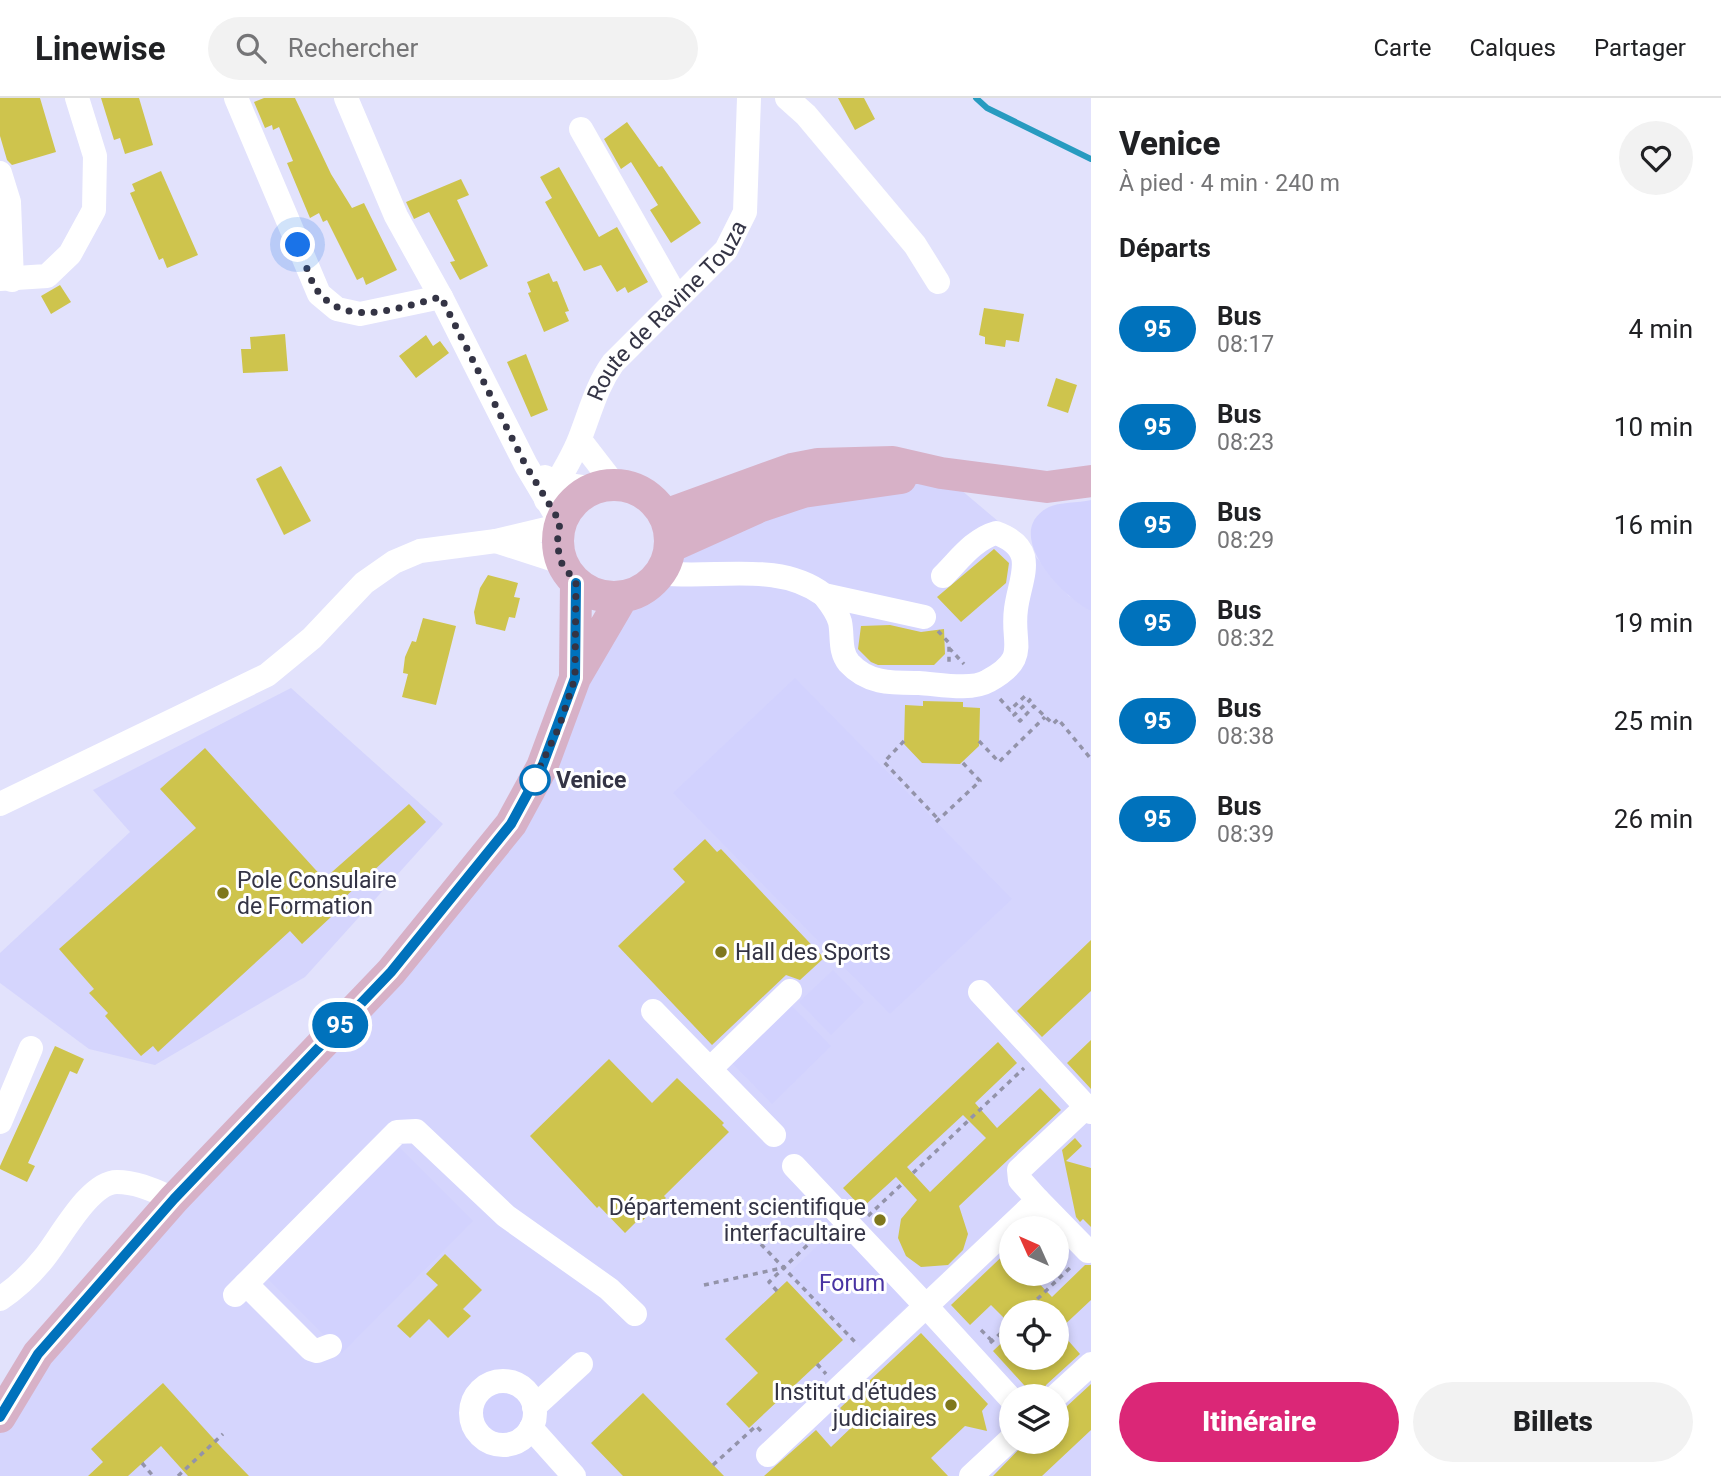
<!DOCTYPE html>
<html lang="fr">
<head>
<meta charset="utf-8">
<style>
	:root { --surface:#fff; --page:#f2f2f2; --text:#202124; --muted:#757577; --line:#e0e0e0; --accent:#db2777 }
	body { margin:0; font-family:Roboto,sans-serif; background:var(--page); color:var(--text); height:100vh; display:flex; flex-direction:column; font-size:26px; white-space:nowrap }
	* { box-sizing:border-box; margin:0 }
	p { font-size:23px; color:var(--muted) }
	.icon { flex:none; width:38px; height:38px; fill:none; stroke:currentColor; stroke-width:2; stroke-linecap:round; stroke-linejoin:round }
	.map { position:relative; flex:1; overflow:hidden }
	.drawer { display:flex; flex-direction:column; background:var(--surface); width:630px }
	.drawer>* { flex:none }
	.badge { padding:0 14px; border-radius:23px; font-size:24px; line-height:46px }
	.needle { width:46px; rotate:315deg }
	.buttons { position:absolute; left:999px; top:1118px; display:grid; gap:14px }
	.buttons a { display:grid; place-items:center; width:70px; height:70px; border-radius:50%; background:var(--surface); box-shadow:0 4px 10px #0003; font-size:35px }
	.you { position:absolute; width:35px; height:35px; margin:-18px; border:5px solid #fff; border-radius:50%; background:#1a73e8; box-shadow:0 0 0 10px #1a73e833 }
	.map>.badge { position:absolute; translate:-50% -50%; box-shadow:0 0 0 4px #fff }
	h2 { padding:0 28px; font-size:26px; line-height:63px }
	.round { display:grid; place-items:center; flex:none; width:74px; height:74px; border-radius:37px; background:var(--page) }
	.overview { display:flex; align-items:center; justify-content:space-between; height:119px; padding:0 28px }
	h1 { font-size:33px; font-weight:800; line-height:52px }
	.primary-button { display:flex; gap:14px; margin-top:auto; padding:14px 28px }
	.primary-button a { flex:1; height:80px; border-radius:42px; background:var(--accent); color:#fff; font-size:28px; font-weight:800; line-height:80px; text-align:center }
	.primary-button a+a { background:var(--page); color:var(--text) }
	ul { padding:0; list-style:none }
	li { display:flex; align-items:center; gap:21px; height:98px; padding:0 28px }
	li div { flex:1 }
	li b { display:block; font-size:26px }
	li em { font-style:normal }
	li .badge { min-width:77px; font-weight:700; text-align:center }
	header { display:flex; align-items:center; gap:42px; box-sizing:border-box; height:98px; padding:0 35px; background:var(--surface); border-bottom:2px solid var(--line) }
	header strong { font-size:33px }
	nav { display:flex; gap:38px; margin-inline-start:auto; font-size:24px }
	.search { width:490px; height:63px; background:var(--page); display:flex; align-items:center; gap:18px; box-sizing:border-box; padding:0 24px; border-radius:38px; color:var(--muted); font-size:26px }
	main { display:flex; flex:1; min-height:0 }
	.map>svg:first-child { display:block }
</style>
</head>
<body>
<header>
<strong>Linewise</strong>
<div class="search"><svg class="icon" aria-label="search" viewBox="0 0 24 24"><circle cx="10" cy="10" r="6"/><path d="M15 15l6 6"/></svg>Rechercher</div>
<nav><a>Carte</a><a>Calques</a><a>Partager</a></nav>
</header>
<main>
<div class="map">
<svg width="1091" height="1378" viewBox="0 0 1091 1378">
	<rect width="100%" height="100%" fill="#e2e2fc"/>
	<path fill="#d5d5fd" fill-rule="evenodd" d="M941 375 1025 446 1069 498 1091 513V1378H0V1319L511 726 633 496 652 484 667 462 761 408ZM1012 1130H1057V1176H1012ZM1012 1214H1057V1260H1012ZM1012 1298H1057V1344H1012Z
		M291 590 443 726 305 879 155 967 89 951 0 885V855L130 734 93 692Z"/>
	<path fill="#d2d2fe" d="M1091 402V513C1062 499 1000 434 1049 409 1059 404 1078 405 1091 402Z
		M795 580 1012 801 890 916 673 695Z
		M833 872 864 904 831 937 799 904Z
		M788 904 831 948 772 1006 729 962Z
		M396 1046 473 1123 342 1255 265 1178Z
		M844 1122 917 1198 862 1251 789 1175Z
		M480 1314a23 23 0 1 1 46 0a23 23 0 1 1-46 0Z"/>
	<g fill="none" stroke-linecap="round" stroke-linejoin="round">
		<path stroke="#289bc0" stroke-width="6" d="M976 0 987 10 1091 61"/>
	</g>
	<path fill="#cec44d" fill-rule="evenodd" d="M0 0H40L56 54 12 67 7 62 0 38Z
		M101 0H139L153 47 125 56 120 40 114 42Z
		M264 0H295L331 76 352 110 364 105 397 172 366 187 363 179 357 182 327 122 323 124 319 115 310 120 287 65 293 63 279 29 273 32 272 27 265 30 254 4Z
		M838 0H864L875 21 855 32Z
		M627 24 659 69 662 68 701 125 671 145 650 112 658 107 631 64 621 71 604 41Z
		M559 69 599 139 617 129 648 184 628 195 625 189 617 194 601 167 584 173 545 104 552 100 540 79Z
		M161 73 198 157 167 170 163 160 159 162 130 95 135 93 132 86Z
		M461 81 469 97 457 102 488 168 460 182 450 164 455 163 429 114 414 121 406 104Z
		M549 175 553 184 557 183 569 213 565 214 569 223 544 234 528 195 531 194 527 184Z
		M60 187 71 204 51 216 41 198Z
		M984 210 1024 216 1019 244 1006 242 1005 249 985 246V239L979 237Z
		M285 236 288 273 243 275 241 251H251L250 239Z
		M426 237 433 248 440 243 449 255 416 280 399 258Z
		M526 256 548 312 531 319 507 264Z
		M1056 280 1077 287 1068 315 1047 308Z
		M281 368 311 423 284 437 256 381Z
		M994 451 1009 465 1006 485 961 524 937 499Z
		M488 477 518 485 514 499 520 500 515 520 509 519 505 533 476 526 474 514 480 490Z
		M423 520 456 528 436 607 402 599 408 576 403 575 405 559 412 543 416 544Z
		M890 527 921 534 944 531 945 556 934 567H878L871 564 858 551 861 528Z
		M923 603 963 604V609L980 610 979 648 960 666 922 665 904 646 905 607 923 608Z
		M205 650 324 781 409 706 426 724 343 801 346 805 302 846 290 833 158 954 153 948 141 958 105 918 108 915 89 895 94 891 59 851 196 730 160 691Z
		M705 741 717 754 721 751 824 860 800 882 786 877 712 947 618 848 685 784 673 771Z
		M1091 842V893L1042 939 1017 913Z
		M1091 942V991L1067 965Z
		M998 944 1017 965 975 1005 997 1030 1040 990 1061 1012 959 1108 968 1136 963 1152 948 1167 921 1169 906 1158 898 1140 901 1121 917 1102 896 1079 862 1110 843 1090ZM963 1017 986 1040 930 1094 907 1069Z
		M55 948 84 961 77 976 70 973 28 1065 35 1068 27 1084 0 1071V1068Z
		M609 961 652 1005 677 980 724 1025 722 1027 729 1034 664 1098 666 1100 640 1125 637 1123 625 1135 599 1108 597 1110 530 1038Z
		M1075 1040 1082 1048 1066 1063 1091 1070V1129L1083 1121 1080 1124 1076 1119 1062 1052Z
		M1012 1149V1176H1030L1052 1199 1085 1167H1091V1202L1059 1232 1080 1256 1046 1287 1042 1298H1034L993 1253 1012 1235V1260H1057V1214H1012V1228L991 1207 970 1227 951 1207Z
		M445 1156 482 1192 463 1211 471 1218 448 1240 429 1221 410 1240 397 1228 438 1187 426 1176Z
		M787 1183 843 1242 749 1330 726 1306 758 1275 725 1241Z
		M921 1235 988 1306 982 1313 987 1333 965 1328 931 1360 948 1378H764L816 1332 831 1349 855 1326 840 1310Z
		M163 1285 221 1349 249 1378H188L161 1348 128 1378H88L103 1364 91 1351Z
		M1091 1286V1332L1042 1378H993L1026 1344H1057V1313L1066 1309Z
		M643 1295 724 1378H623L591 1345Z"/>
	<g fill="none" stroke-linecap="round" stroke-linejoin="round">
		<path stroke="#9393a9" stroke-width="3.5" stroke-dasharray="5 5" stroke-linecap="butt" d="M938 533 949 545V567
			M949 550 964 566
			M1000 601 1010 612 1025 598 1030 602 1014 617 1020 623 1034 608 1053 626 1058 621 1091 661
			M904 643 884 664 939 722
			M979 643 999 664 1045 619
			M936 724 980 683 962 664
			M913 1075 1024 970
			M868 1118 902 1086
			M754 1139 857 1246
			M704 1187 782 1170
			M777 1193 769 1184 825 1130
			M1030 1208 1072 1168
			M981 1232 992 1243
			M990 1245 1012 1225
			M817 1266 826 1276
			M142 1365 153 1378
			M713 1367 756 1328 763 1335
			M178 1378 223 1336"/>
		<g stroke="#fff" stroke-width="24">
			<path d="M236 0 319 196 337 211 360 216 441 199"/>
			<path d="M346 0 396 118 441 199 526 367 560 424"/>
			<path d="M787 0 806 17 915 147 938 184"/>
			<path d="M581 31 677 200"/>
			<path d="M0 75 9 104 12 182"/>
			<path d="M0 181 47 178 70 156 94 112 95 58 77 0"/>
			<path d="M580 342 614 386"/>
			<path d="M545 379 556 385 590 390"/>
			<path id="s1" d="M546 402C558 383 572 361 580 340 591 312 596 289 613 265L726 152 745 114 749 0"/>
			<path d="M496 443 561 464"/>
			<path d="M660 475C714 482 778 462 824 497L924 519"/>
			<path d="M824 497C831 506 837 513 840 524 843 538 839 553 849 565 868 586 892 585 919 585 938 586 971 593 988 583 1031 559 1011 547 1016 511 1020 479 1040 451 996 435 974 441 959 462 943 478"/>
			<path d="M0 706 267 577 312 540 364 485 394 464 420 453 496 443 559 428"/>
			<path d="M980 894 1091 1014"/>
			<path d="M653 913 774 1037"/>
			<path d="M710 971 790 893"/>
			<path d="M0 1024 31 950"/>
			<path d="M794 1068 926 1208 1038 1102 1020 1082 1019 1072 1086 1009"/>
			<path d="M1038 1102 1088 1153"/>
			<path d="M246 1186 311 1251 317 1253 330 1248"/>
			<path d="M235 1197 397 1034 416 1033 506 1118 609 1191 635 1216"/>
			<path d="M0 1201C15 1191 32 1175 44 1160 60 1141 89 1084 117 1084 137 1084 155 1093 174 1101"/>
			<circle cx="503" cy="1315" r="32"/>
			<path d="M1056 1298 1091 1266"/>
			<path d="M534 1309 581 1266"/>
			<path d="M531 1330 574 1378"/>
			<path d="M768 1357 926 1208 1012 1302"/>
			<path d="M971 1378 1012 1340"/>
		</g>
		<path stroke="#d7b1c7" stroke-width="32" d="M558 443a56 56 0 1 1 112 0a56 56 0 1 1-112 0Z
			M665 417 792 371 818 366 893 364 941 375 1047 389 1091 383
			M670 449 761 408 803 394 901 380
			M575 578 576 485
			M0 1319 38 1256 174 1101 391 874 511 726 542 669 575 580 623 498"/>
	</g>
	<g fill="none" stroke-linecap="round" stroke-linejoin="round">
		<g stroke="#fff" stroke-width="16">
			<path id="line" d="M0 1319 38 1256 174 1101 391 874 511 726 542 669 575 580 576 485"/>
		</g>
		<use href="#line" stroke="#0072bc" stroke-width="10"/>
		<path stroke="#343445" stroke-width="7" stroke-dasharray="0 12.6" d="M298 147C305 162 310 186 321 197 350 230 405 208 441 199L526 368 560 424 557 446 561 464 576 485 575 580 559 629 531 688 535 682"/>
	</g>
	<circle fill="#fff" stroke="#0072bc" stroke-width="3.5" cx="535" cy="682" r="14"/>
	<g fill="#7f781d" stroke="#fff" stroke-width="2.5">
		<circle cx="223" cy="795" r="7"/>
		<circle cx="721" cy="854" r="7"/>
		<circle cx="880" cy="1122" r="7"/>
		<circle cx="951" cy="1307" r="7"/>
	</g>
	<g text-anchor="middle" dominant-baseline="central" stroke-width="6" stroke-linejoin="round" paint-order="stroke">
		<g font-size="23" fill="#343445" stroke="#fff">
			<text stroke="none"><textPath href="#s1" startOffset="228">Route de Ravine Touza</textPath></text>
		</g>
		<g font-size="23" font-weight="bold" fill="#343445" stroke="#fff" text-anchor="start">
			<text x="556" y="682">Venice</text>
		</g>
		<g font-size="23" fill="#343445" stroke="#fff" text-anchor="start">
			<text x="237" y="782">Pole Consulaire<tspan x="237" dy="26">de Formation</tspan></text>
			<text x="735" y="854">Hall des Sports</text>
			<text x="866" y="1109" text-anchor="end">Département scientifique<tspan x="866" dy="26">interfacultaire</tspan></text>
			<text x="937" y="1294" text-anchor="end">Institut d'études<tspan x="937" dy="26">judiciaires</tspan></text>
		</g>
		<g font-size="23" fill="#4833a2" stroke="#fff">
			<text x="852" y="1185">Forum</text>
		</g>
	</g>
</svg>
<div class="buttons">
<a><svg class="needle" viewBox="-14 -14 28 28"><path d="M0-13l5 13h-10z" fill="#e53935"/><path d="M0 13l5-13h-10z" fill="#757577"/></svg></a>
<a><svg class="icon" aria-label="locate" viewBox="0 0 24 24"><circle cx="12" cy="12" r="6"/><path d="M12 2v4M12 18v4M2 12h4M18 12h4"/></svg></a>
<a><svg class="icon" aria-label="layers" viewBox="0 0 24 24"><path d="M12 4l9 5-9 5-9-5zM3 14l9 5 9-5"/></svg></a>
</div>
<div class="you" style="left:298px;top:147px"></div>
<b class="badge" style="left:340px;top:927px;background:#0072bc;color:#fff">95</b>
</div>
<section class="drawer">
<div class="overview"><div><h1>Venice</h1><p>À pied · 4 min · 240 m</p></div><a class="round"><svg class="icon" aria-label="heart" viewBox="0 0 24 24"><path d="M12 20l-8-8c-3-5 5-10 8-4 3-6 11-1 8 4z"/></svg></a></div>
<h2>Départs</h2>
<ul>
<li><span class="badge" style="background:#0072bc;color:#fff">95</span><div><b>Bus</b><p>08:17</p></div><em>4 min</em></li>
<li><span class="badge" style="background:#0072bc;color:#fff">95</span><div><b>Bus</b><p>08:23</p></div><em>10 min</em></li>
<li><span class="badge" style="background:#0072bc;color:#fff">95</span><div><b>Bus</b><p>08:29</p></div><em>16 min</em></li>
<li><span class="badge" style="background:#0072bc;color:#fff">95</span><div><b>Bus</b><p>08:32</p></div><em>19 min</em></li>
<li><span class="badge" style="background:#0072bc;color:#fff">95</span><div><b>Bus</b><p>08:38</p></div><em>25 min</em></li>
<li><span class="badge" style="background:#0072bc;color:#fff">95</span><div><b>Bus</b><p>08:39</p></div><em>26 min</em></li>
</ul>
<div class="primary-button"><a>Itinéraire</a><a>Billets</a></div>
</section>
</main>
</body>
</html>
